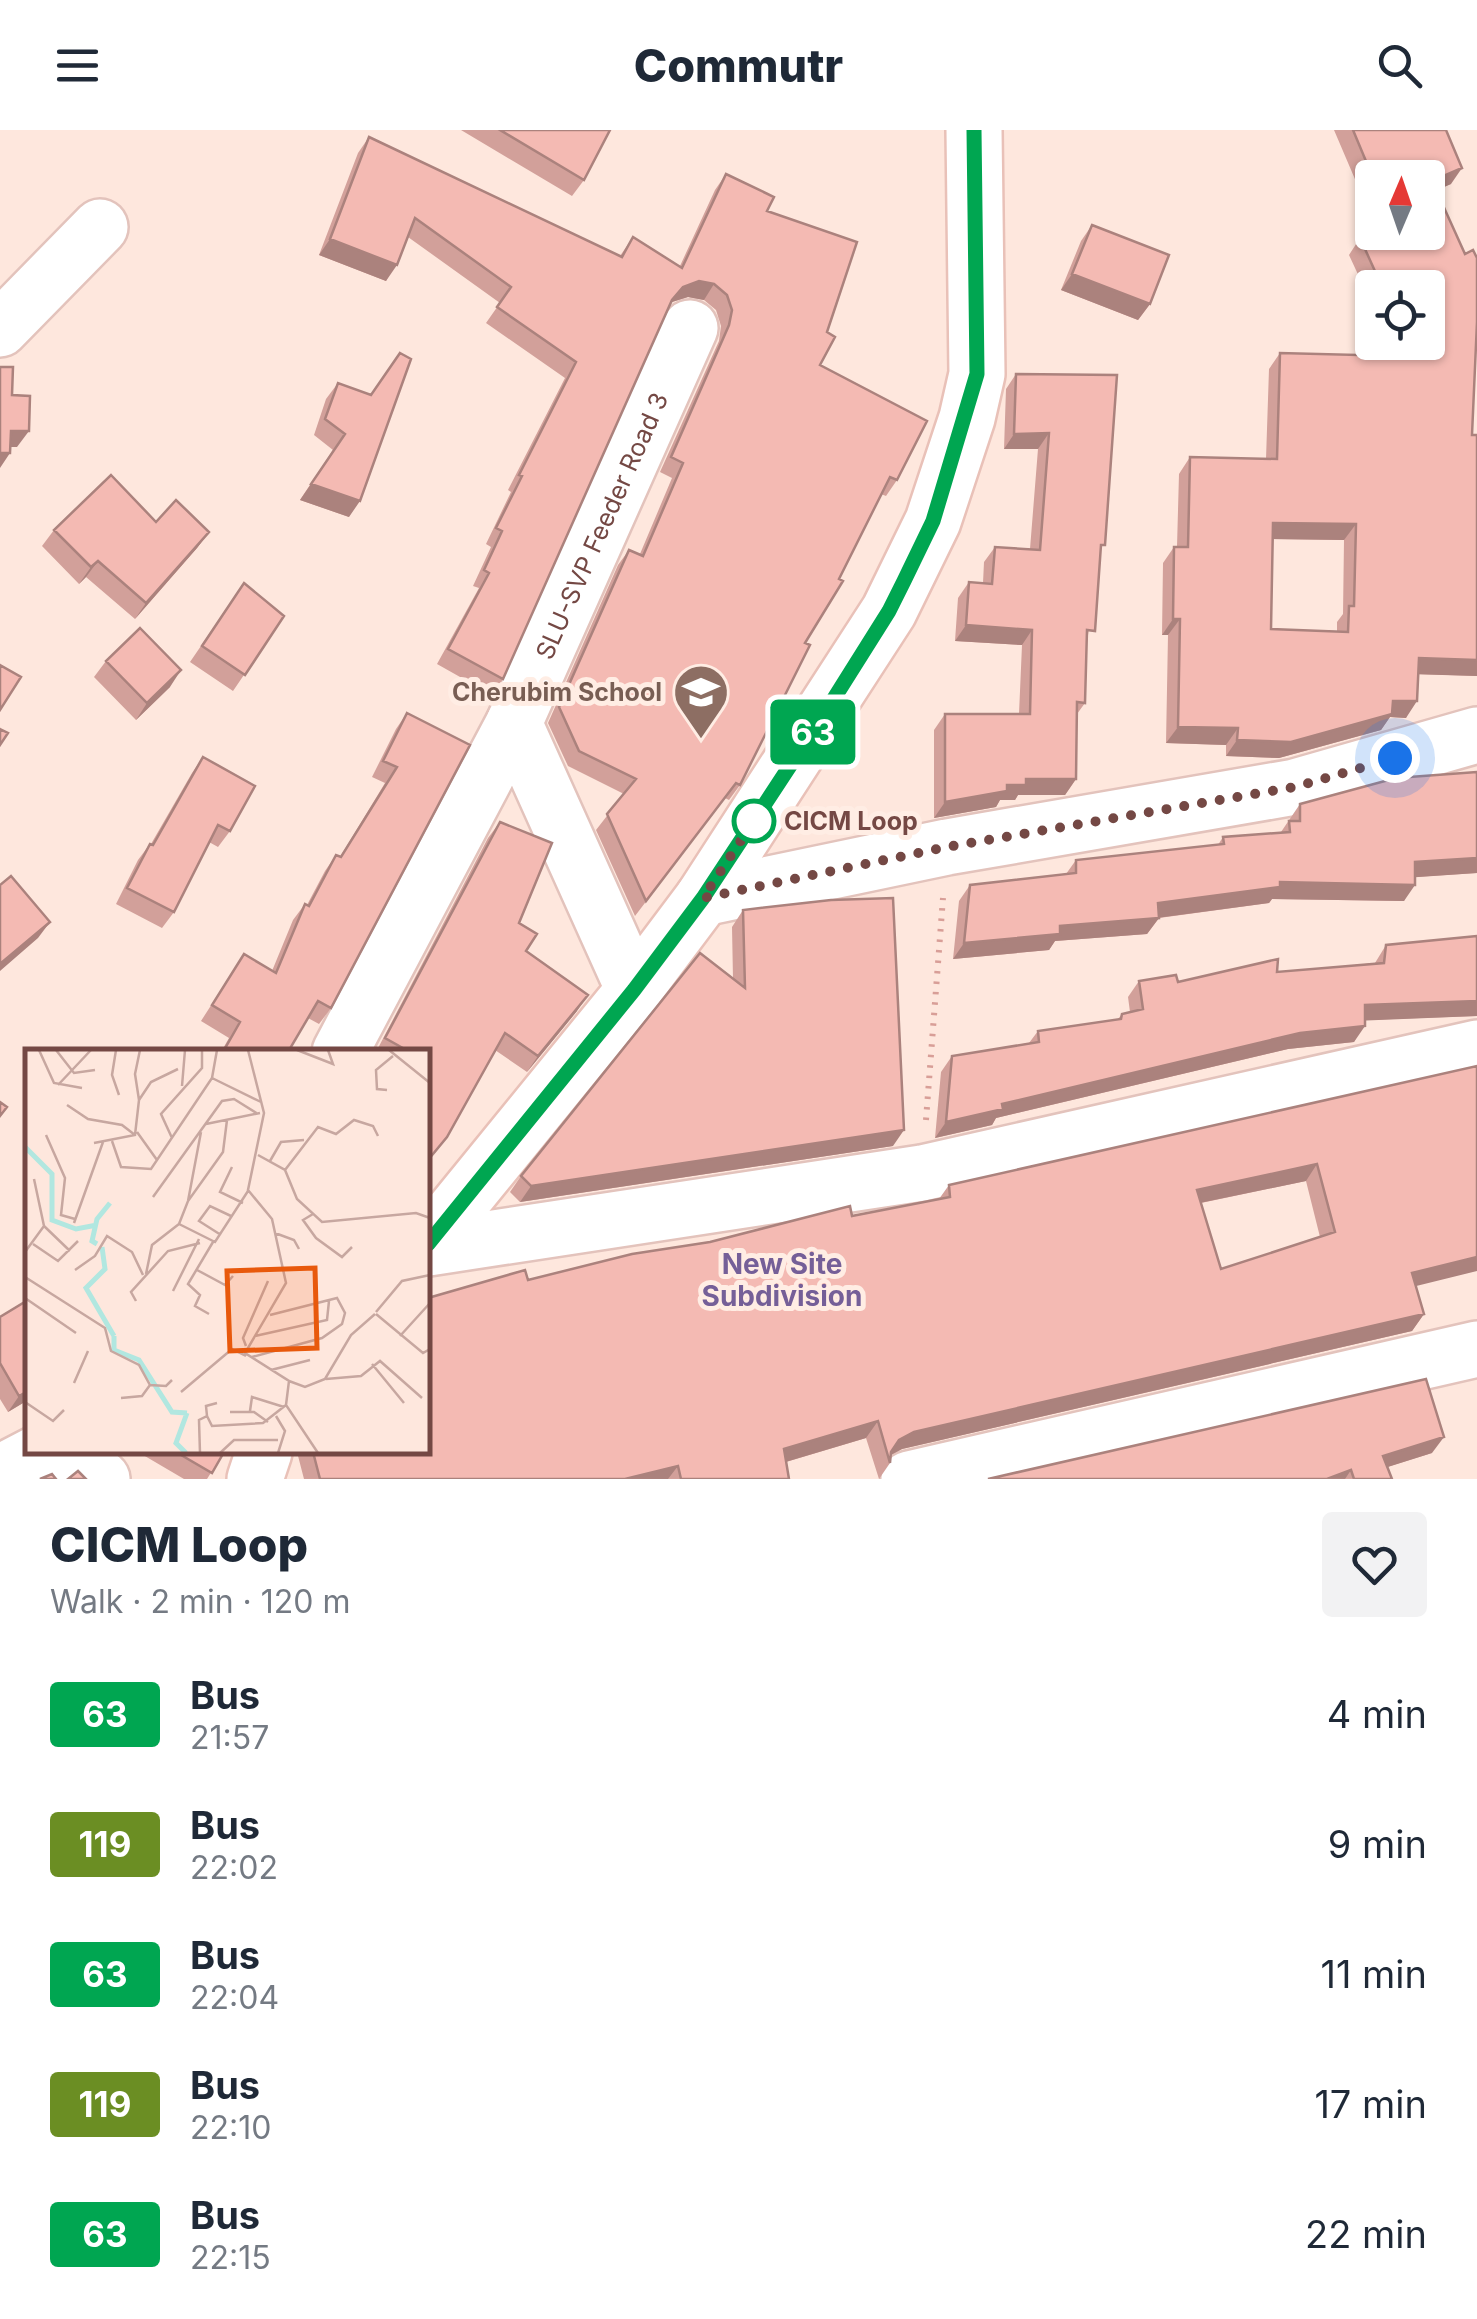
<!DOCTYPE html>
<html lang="en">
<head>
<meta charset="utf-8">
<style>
	:root { --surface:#fff; --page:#f2f2f3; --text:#1f2937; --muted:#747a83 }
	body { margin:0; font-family:Inter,sans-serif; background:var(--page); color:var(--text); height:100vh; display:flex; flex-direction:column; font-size:38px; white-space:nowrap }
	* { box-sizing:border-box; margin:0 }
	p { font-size:32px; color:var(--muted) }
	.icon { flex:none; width:55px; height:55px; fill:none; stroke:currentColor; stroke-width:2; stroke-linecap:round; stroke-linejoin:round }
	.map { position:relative; height:1349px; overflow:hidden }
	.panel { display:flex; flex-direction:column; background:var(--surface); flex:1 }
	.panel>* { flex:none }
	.badge { padding:0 20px; border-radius:8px; font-size:35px; line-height:65px }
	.needle { width:65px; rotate:2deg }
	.fabs { position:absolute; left:1355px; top:30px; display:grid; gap:20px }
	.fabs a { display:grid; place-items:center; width:90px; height:90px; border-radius:10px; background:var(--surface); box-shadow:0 2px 8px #0004; font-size:50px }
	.you { position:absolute; width:50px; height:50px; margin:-25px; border:8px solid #fff; border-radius:50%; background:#1a73e8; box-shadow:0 0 0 15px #1a73e833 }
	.map>.badge { position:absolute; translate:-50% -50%; box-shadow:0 0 0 5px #fff }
	.round { display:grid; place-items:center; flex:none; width:105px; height:105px; border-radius:10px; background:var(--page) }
	.head { display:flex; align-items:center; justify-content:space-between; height:170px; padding:0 50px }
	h1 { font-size:48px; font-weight:800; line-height:75px }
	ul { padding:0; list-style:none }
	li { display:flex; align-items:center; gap:30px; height:130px; padding:0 50px }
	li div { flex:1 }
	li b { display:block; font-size:38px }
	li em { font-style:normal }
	li .badge { min-width:110px; font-weight:700; text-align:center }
	header { display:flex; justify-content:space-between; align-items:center; height:130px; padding:0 50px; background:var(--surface); font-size:45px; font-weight:800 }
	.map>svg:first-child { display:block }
</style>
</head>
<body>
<header><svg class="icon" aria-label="menu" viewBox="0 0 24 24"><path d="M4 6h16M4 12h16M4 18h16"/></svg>Commutr<svg class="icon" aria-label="search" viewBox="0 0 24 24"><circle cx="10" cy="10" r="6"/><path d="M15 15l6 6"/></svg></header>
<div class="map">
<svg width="1477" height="1349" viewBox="0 0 1477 1349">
	<rect width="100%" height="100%" fill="#fee7dd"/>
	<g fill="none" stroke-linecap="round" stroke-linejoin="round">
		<g stroke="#e3c3bc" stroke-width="60">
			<g id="street">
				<path d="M0 199 100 97"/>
				<path d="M514 593 634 860"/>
				<path d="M703 768 947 717 1295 657 1477 605"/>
				<path id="s1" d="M340 922 514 593 690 198"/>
				<path d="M428 1118 922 1043 1477 918"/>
				<path d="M43 1322 81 1331 102 1349"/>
				<path d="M0 1343 40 1322"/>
				<path d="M909 1349 1477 1219"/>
			</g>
		</g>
		<g stroke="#e9c1b8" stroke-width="60">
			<path id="secondary" d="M428 1113 634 860 703 768 889 481 933 391 967 288 977 244 974 0
				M255 1349 264 1322"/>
		</g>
		<path stroke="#d89e97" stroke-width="6" stroke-dasharray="2.5 8" stroke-linecap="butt" d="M926 990 943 768"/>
		<use href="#street" stroke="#fff" stroke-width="55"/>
		<use href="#secondary" stroke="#fff" stroke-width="55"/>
	</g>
	<path fill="#d2a09a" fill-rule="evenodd" d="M461 0H610L584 50 572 66Z
		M1334 0H1446L1451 54 1436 60 1472 305H1477V546L1419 544 1406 588 1390 587 1381 600 1279 628 1226 626V615L1166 613 1168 505H1162L1163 433 1174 417H1177L1179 344 1190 327 1266 329 1269 239 1280 223 1417 226 1410 212H1428V158H1372V164L1368 166 1349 125 1360 108 1428 102 1372 48V89ZM1272 409 1344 410 1343 484 1337 492V501L1271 499Z
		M369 7 620 126 633 107 680 136 715 60 726 44 767 81 827 202 820 235 897 350 886 366 881 364 805 513 740 655 729 670 725 668 635 786 596 700 624 664 568 636 548 593 618 435 629 420 640 424 672 348 660 342 719 211 721 196 716 180 704 170 688 167 672 172 670 175 503 549 492 565 437 534 479 458 473 456 491 417 486 414 511 362 508 360 565 248 486 193 500 173 408 107 386 151 319 125 358 23Z
		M1092 95 1150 174 1138 190 1061 160 1081 111Z
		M1016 244 1117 245 1100 422 1087 512 1085 573 1077 584 1076 649 1065 665H1018L1015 670H1000L996 677 934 688V600L945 584H1019L1022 515 955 511 958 468 969 452 983 453 984 432 995 417 1030 419 1038 319H1004L1006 259Z
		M338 253 371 265 349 387 300 370 333 320 314 305 326 269Z
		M156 392 209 402 197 418 135 489 86 447 79 454 42 416 54 400Z
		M244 453 284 486 233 561 190 532Z
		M106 531 170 557 136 590 94 547Z
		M407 583 470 615 331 878 319 894 308 888 288 922H221L229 908 201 891 244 824 272 841 293 790 305 774 307 775 325 741 336 725 340 727 385 653 372 647 396 599Z
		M203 627 230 701 218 717 209 712 174 782 162 798 116 774 138 730 150 714H151L192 643Z
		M1300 674 1477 743 1415 747 1404 771 1272 769 1269 773 1159 788 1147 804 1055 811 1049 820 953 829 959 771 970 755 1066 744 1076 730 1218 715 1223 707 1281 702Z
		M500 692 526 821 577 881 527 942 495 920 447 1007 435 1023 428 922H376L488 708Z
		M743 780 893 1016 520 1072 510 1062 521 1046 733 849 732 797Z
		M1386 815 1477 886 1365 890 1354 912 1288 919 996 988 992 995 935 1008 941 942 952 926 1029 913 1038 901 1118 889 1122 884 1130 882 1128 867 1139 851 1178 852 1375 833Z
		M1477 936 1416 1156 1424 1184 1412 1201 902 1319 891 1325 890 1333 879 1349 866 1308 786 1332 789 1349H304L297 1322H428L528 1150 710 1112 939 1069 949 1055ZM1306 1051 1320 1107 1221 1139 1201 1073Z
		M28 1170V1270L8 1282 0 1269V1187Z
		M138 1322H224L207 1349H184Z
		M1432 1323 1387 1337 1392 1349H988Z"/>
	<path fill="#ab827d" d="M1462 38 1451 54 1428 64 1432 51Z
		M330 109 397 135 386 151 319 125Z
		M1394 143 1384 158H1374L1379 150Z
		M1072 144 1150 174 1138 190 1061 160Z
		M699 151 714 154 704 170 688 167 672 172 661 185 683 157Z
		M11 301H29L17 317H0Z
		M1049 303 1038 319H1004L1014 304Z
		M0 323H10L0 338Z
		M311 354 360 371 349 387 300 370Z
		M1273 393 1356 394 1344 410 1261 409Z
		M209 402 197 418 135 489 146 473Z
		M98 431 86 447 79 454 91 437Z
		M1173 489H1180L1168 505H1162Z
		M966 495 1032 500 1022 515 955 511Z
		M1419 528 1477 530V546L1408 544Z
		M181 540 170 557 136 590 147 573Z
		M1393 571H1417L1406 588 1390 587 1381 600 1279 628 1226 626 1237 610Z
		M1178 597 1238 598 1226 615 1166 613Z
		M1026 649H1076L1065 665H1018L1015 670H1000L996 677 934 688 945 672Z
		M1477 728V743L1404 748 1415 732Z
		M1280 752 1415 755 1404 771 1272 769 1269 773 1149 789 1159 788 1147 804 1055 811 1049 820 953 829 964 813 1060 796 1158 773Z
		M50 792 38 808 0 841V834Z
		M588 865 577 881 527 942 538 926Z
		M1477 871V886L1354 891 1365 875Z
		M1365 896 1354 912 1288 919 996 988 992 995 935 1008 946 992 1002 974 1300 903Z
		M904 1000 893 1016 520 1072 531 1056Z
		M1317 1034 1306 1051 1185 1076 1197 1060Z
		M1477 1127V1141L1400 1160 1412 1143Z
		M1424 1184 1412 1201 902 1319 887 1327 899 1310 914 1302Z
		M28 1261V1270L8 1282 19 1266Z
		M878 1291 866 1308 772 1336 784 1319Z
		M1444 1307 1432 1323 1372 1342 1383 1326Z
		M678 1336 668 1349H625Z
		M1351 1340 1345 1349H1327Z"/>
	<path fill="#f4bab3" stroke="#ab827d" stroke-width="2.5" fill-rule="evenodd" d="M500 0H610L584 50Z
		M1353 0H1446L1462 38 1432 51 1465 124 1473 120 1477 128V192L1472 305H1477V530L1419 528 1417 571H1393L1392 584 1291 612 1237 610 1238 598 1178 597 1180 489H1173L1174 417H1188L1190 327 1277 329 1280 223 1437 227 1428 208V158H1401L1394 143 1379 150 1360 108 1373 102H1428V48H1373ZM1273 393 1356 394 1354 476H1349L1348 502 1271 499Z
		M369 7 622 127 633 107 682 138 726 44 774 67 767 81 857 112 827 202 835 207 820 235 927 291 897 350 890 347 839 449 843 451 805 513 810 515 740 655 736 653 646 771 607 684 636 649 579 621 559 577 629 420 643 426 683 333 671 327 729 195 732 180 727 165 714 154 699 151 683 157 672 170 503 549 448 519 489 443 484 440 502 401 496 398 522 346 519 345 576 232 497 177 511 157 415 88 397 135 330 109Z
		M1092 95 1169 125 1150 174 1072 144Z
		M400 223 411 229 360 371 311 354 345 304 325 289 338 253 371 265Z
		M0 237H13L12 265 30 266 29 301H11L10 323H0Z
		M1016 244 1117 245 1105 415H1101L1095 501 1087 500 1085 573 1077 572 1076 649H1026V655H1007V661L945 672V584H1030L1032 500 966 495 969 452 992 454 995 417 1040 420 1049 303 1014 304Z
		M111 345 156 392 176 370 209 402 146 473 98 431 91 437 54 400Z
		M244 453 284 486 245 545 202 516Z
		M140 498 181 540 147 573 106 531Z
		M0 535 21 547 0 580Z
		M407 583 470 615 331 878 318 871 288 922H223L240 892 212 875 244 824 276 843 305 774 309 776 336 725 341 727 397 637 383 631Z
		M0 599 8 603 0 615Z
		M203 627 255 656 230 701 218 695 174 782 127 758 150 714 153 715Z
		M1477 642V728L1415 732V755L1280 752V757L1158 773 1159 788 1060 796V804L964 813 970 755 1076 743V730L1224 714 1223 707 1290 702 1289 691H1300V674L1396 648Z
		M500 692 552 713 519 793 537 804 526 821 588 865 538 926 505 903 447 1007 428 1030V922H410L385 908Z
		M11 746 50 792 0 834V755Z
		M893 768 904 1000 531 1056 521 1046 700 823 745 858 743 780 831 770Z
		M1477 806V871L1365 875V896L1300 903 1002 974 1003 979 946 992 952 926 1039 912 1038 901 1121 889 1122 884 1143 879 1139 851 1176 845 1178 852 1278 829 1277 842 1384 833 1386 815Z
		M1477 936V1127L1412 1143 1424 1184 914 1302 899 1310 891 1322 890 1333 878 1291 784 1319 789 1349H681L678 1336 625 1349H320L313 1322H428V1168L525 1140 528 1150 632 1124 710 1112 850 1076 852 1086 950 1067 949 1055ZM1317 1034 1335 1102 1221 1139 1197 1060Z
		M0 972 7 977 0 986Z
		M28 1170V1261L19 1266 0 1233V1187Z
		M1426 1249 1444 1307 1383 1326 1392 1349H1354L1351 1340 1327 1349H988Z
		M176 1322H224L212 1343Z
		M78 1341 86 1349H68Z
		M52 1344 56 1349H40Z"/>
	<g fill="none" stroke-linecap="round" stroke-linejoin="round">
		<g stroke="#fff" stroke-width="22">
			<path id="line" d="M428 1114 634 860 703 768 828 578 889 481 904 451 933 391 977 244 974 0"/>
		</g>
		<use href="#line" stroke="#00a651" stroke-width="15"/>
		<path stroke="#744844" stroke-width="10" stroke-dasharray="0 18" d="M754 691 757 686 703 768 947 717 1295 657 1395 628"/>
	</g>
	<defs>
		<g id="school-pin" transform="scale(2.875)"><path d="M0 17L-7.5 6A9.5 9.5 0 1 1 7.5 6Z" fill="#8d6e63" stroke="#ffede4"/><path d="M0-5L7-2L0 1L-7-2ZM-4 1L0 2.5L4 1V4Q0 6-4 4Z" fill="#fff"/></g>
	</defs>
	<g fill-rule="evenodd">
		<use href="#school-pin" x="701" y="562"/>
	</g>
	<circle fill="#fff" stroke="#00a651" stroke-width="5" cx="754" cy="691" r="20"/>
	<g text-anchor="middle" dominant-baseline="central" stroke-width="10" stroke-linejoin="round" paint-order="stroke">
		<g font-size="25" fill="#744844" stroke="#ffede4">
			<text stroke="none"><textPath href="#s1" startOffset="588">SLU-SVP Feeder Road 3</textPath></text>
		</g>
		<g font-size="25" font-weight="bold" fill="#785e54" stroke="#ffede4" text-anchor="end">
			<text x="662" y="562">Cherubim School</text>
		</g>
		<g font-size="25" font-weight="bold" fill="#744844" stroke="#ffede4" text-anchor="start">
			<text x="784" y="691">CICM Loop</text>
		</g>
		<g font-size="28" font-weight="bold" fill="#755f98" stroke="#ffede4">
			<text x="782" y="1134">New Site<tspan x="782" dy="32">Subdivision</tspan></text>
		</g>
	</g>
	<g transform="translate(25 919)">
		<rect width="405" height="405" fill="#fee7dd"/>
		<path fill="none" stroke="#b1e7e0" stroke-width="5" d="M0 98 27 125V171L51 180 72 176M72 195 67 192 72 170 85 154M77 198 80 220 61 239 89 287M89 287V301L114 311 147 363 162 364M161 404 151 394 162 364"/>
		<path fill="none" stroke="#c7a7a0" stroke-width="2.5" d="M14 1 29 34 57 39M31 1 49 24 70 21M91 1 87 26 94 46M223 1 239 64 223 141 247 170 261 234 220 304 264 332 261 356 293 404M272 1 308 15 303 1M364 1 405 34M187 29 236 53M33 36 66 1M157 37 160 1M362 41 352 40 351 21 368 7M114 51 110 25 115 1M42 56 63 70 97 76 110 86M181 75 235 64M112 83 132 111M21 86 40 129 36 166 50 170M147 89 136 65 177 19V1M87 92 96 118 126 120 187 29 192 1M69 94 110 86 114 51 126 33 153 20M233 106 260 121 272 150 297 173 391 164 405 169M245 112 256 93 279 91M207 118 195 143 218 154M260 121 293 78 311 85 329 71 348 77 353 87M128 148 197 52 209 50 233 65M163 152 176 83M288 165 278 171 291 189 317 208 327 198M49 174 78 93M154 175 163 152 198 103 202 71M154 175 190 193 223 142M19 177 45 202M250 184 269 191 274 200M196 186 174 172 185 157 206 167M8 195 33 212 53 192M0 203 19 177 9 130M50 221 70 207 82 187 107 203 118 226M172 221 200 236 208 227M121 225 127 196 154 175M0 228 80 279 86 302 114 316 125 336 141 337 147 331M148 242 174 190M0 249 51 284M111 252 106 243 143 202 175 194M351 263 377 232 405 226M184 265 170 257 175 246 163 235 188 193M351 265 398 304 405 300M230 287 302 271 304 252M375 287 405 254M221 297 218 289 243 232M227 308 297 289 317 275 320 264 312 249 245 266M347 315 379 354M246 321 285 311M301 330 336 327 355 312 397 349M264 332 280 338 300 330 326 286 350 265M49 334 63 302M156 343 207 300 221 307M96 349 117 347 125 336M0 353 28 372 39 361M225 362 227 348 259 358M205 363H229L243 373M182 367 187 377 238 374 261 356M251 367 260 382 253 404M175 404 174 371 182 367 181 357 192 354M195 404 209 391H253"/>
		<path fill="#e8590c" fill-opacity="0.15" stroke="#e8590c" stroke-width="5" d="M290 219 292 299 205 302 202 222Z"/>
		<rect width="405" height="405" fill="none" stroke="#744844" stroke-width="5"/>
	</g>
</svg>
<div class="fabs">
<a><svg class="needle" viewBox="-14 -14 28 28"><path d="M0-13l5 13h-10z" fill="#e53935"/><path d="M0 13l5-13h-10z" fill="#747a83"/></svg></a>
<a><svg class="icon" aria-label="locate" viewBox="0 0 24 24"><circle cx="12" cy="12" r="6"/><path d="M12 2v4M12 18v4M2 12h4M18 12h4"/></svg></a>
</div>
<div class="you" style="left:1395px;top:628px"></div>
<b class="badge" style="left:813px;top:602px;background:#00a651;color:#fff">63</b>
</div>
<section class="panel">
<div class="head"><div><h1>CICM Loop</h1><p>Walk · 2 min · 120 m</p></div><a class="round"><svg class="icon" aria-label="heart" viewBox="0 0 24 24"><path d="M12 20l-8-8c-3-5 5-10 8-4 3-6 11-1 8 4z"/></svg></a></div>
<ul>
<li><span class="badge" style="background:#00a651;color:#fff">63</span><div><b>Bus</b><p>21:57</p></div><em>4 min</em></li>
<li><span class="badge" style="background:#6b8e23;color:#fff">119</span><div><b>Bus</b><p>22:02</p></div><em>9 min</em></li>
<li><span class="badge" style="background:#00a651;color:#fff">63</span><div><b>Bus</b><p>22:04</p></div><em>11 min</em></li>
<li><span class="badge" style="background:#6b8e23;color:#fff">119</span><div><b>Bus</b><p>22:10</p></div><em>17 min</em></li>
<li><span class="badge" style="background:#00a651;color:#fff">63</span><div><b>Bus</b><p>22:15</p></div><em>22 min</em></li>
</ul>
</section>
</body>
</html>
